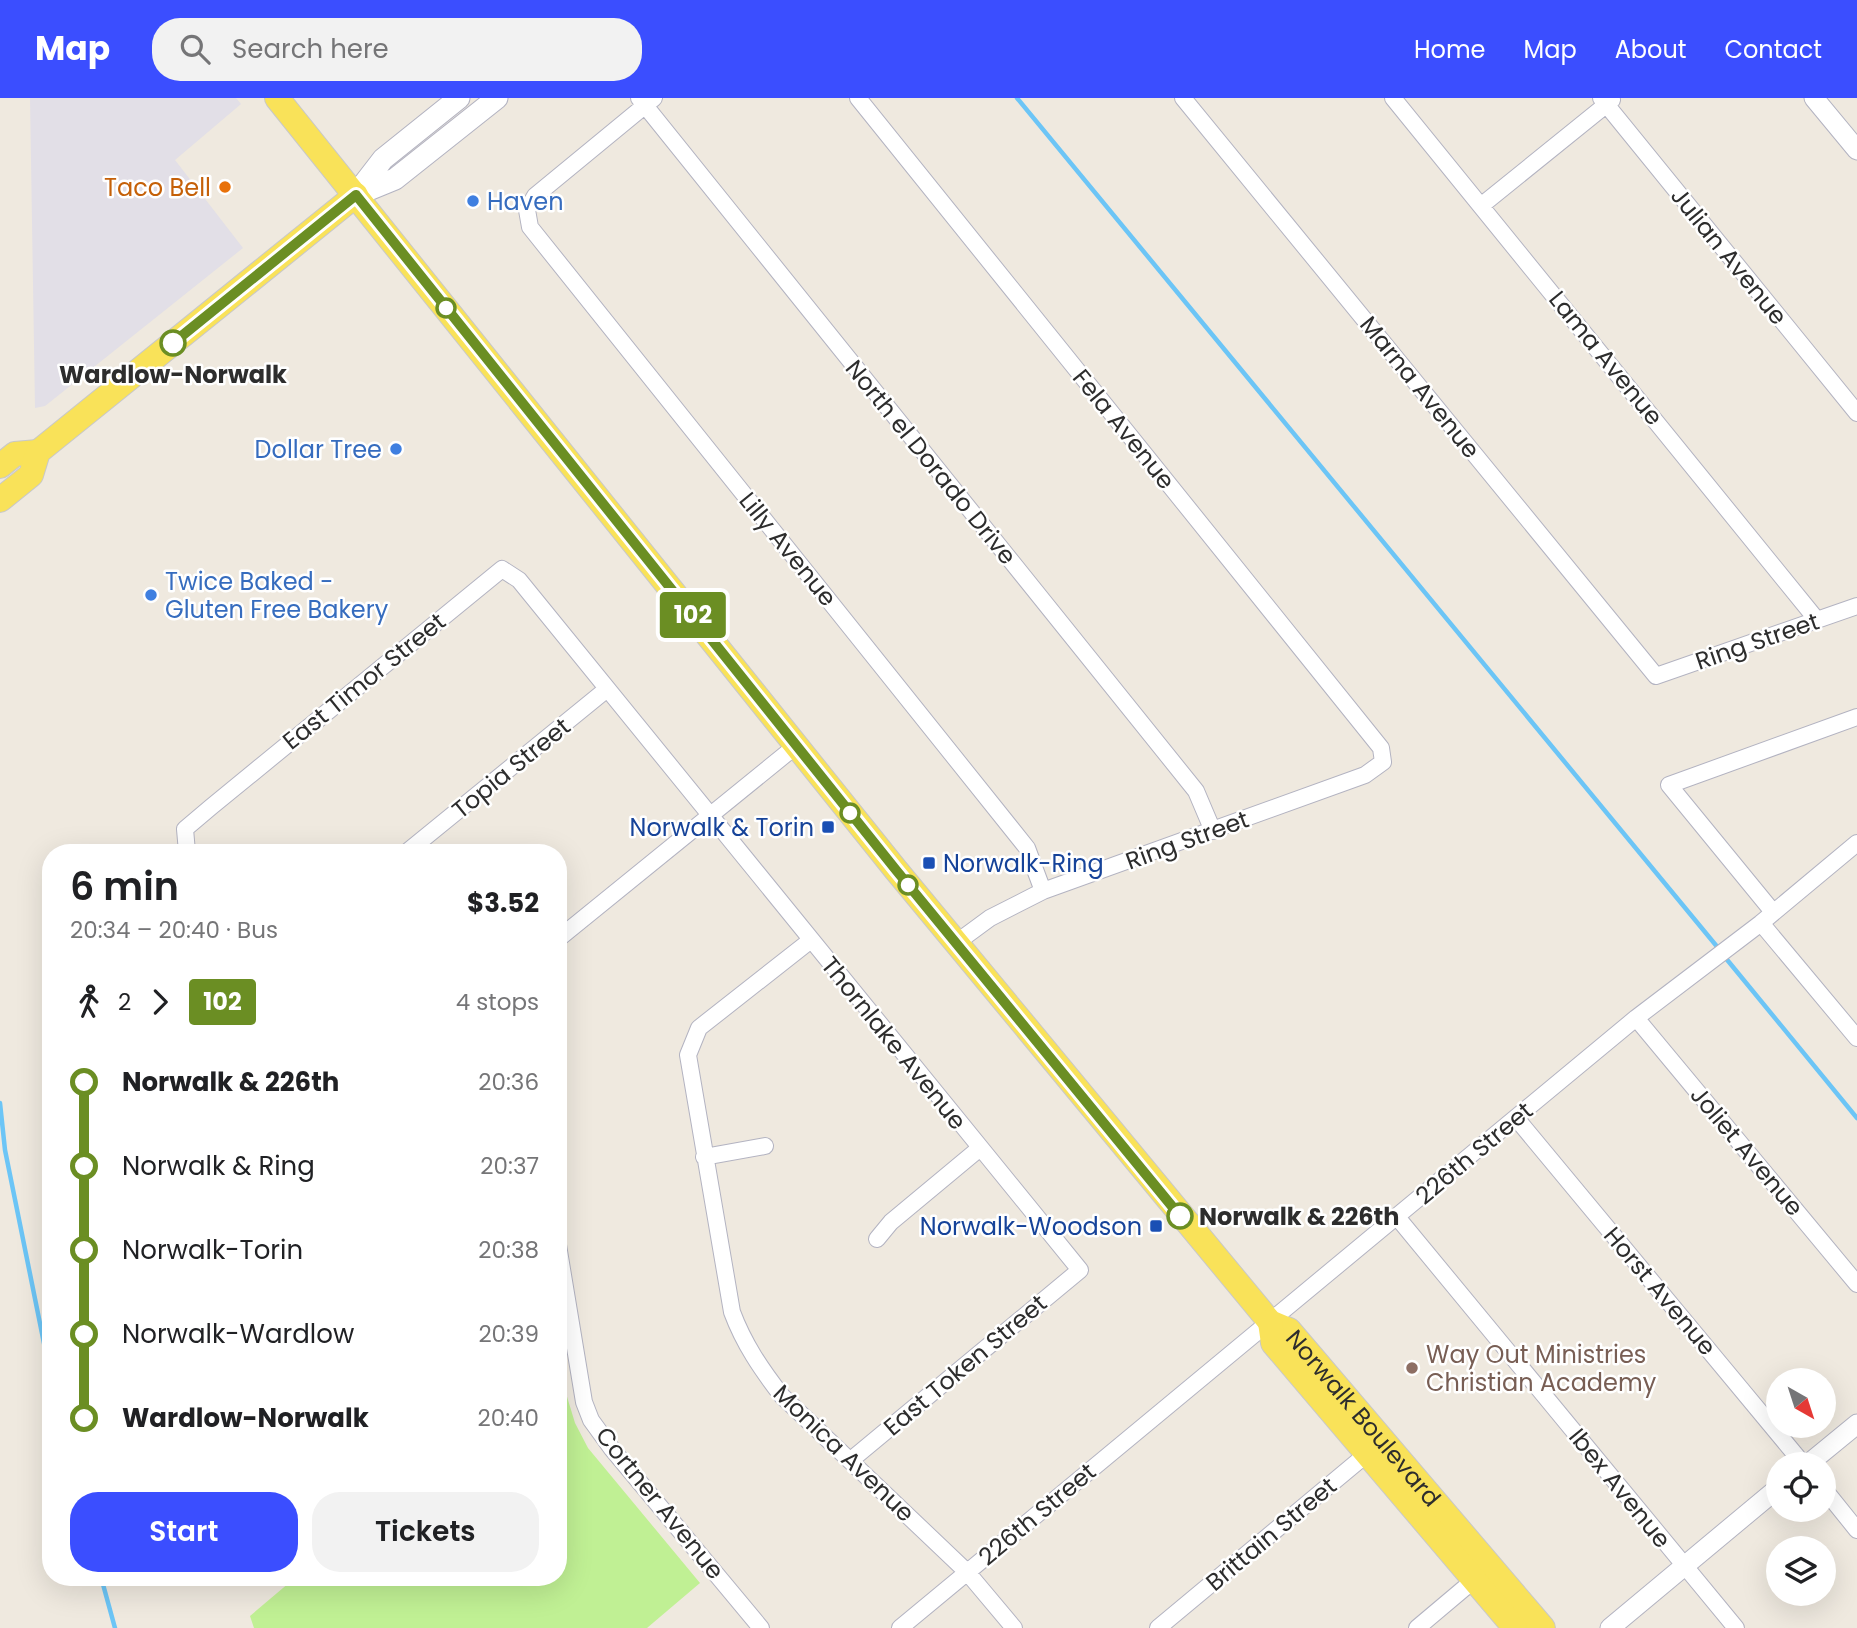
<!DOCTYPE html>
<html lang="en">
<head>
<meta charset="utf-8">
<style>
	:root { --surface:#fff; --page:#f2f2f2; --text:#202124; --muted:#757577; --accent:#3b4eff }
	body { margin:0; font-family:Poppins,sans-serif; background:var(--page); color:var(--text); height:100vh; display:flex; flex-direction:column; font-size:26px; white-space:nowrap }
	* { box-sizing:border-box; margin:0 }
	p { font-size:23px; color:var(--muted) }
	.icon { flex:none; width:38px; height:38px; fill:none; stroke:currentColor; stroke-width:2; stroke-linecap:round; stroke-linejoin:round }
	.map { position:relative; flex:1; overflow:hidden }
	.side { position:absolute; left:42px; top:746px; width:525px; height:742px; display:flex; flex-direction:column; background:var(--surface); border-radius:28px; box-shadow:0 7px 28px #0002 }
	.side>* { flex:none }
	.badge { padding:0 14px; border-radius:5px; font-size:24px; line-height:46px }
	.needle { width:46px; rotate:141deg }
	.buttons { position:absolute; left:1766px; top:1270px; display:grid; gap:14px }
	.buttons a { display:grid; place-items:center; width:70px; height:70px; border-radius:50%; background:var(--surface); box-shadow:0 7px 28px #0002; font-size:35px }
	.map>.badge { position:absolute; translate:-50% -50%; box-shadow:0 0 0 4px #fff }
	.legs { display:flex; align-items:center; gap:10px; height:77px; padding:0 28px; font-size:23px }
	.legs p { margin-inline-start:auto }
	.headline { display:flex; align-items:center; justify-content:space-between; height:119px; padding:0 28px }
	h1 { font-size:38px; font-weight:600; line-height:52px }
	.button { display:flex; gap:14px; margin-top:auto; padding:14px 28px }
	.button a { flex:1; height:80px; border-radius:28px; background:var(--accent); color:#fff; font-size:28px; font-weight:600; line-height:80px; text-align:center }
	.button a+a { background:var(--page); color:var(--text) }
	ul { padding:0 28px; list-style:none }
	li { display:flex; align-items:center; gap:24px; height:84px; font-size:26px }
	li i { display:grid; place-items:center; width:10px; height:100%; margin:0 9px; background:currentColor }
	li i::after { content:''; width:18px; height:18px; margin:-9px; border:5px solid; border-radius:50%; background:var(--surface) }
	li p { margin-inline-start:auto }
	li:first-child i { background:linear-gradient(#0000 50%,currentColor 0) }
	li:last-child i { background:linear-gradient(currentColor 50%,#0000 0) }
	header { display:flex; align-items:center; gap:42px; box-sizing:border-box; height:98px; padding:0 35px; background:var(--accent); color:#fff }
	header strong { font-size:33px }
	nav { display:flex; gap:38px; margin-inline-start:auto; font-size:24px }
	.search { width:490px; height:63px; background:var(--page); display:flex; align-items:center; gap:18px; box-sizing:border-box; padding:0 24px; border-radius:28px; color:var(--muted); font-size:26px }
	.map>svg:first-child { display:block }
</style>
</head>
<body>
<header>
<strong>Map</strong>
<div class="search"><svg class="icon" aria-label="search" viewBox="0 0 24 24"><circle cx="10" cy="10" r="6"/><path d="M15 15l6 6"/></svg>Search here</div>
<nav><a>Home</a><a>Map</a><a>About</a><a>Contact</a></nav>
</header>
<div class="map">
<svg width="1857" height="1530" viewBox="0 0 1857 1530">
	<rect width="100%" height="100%" fill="#efe9df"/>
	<path fill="#e2dfe7" d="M30 0H236L241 6 175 62 243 150 45 308 35 310Z"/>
	<path fill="#c0f094" d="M558 1269 575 1325 588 1350 700 1485 647 1530H254L250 1518 296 1479H558Z"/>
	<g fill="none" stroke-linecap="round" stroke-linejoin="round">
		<path stroke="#6cc5f6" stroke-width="4.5" d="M1017 0 1719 851
			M1724 858 1857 1020
			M0 1005 5 1052 51 1280
			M101 1479 115 1530"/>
		<g stroke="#b3b3c1" stroke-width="18">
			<path id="minor" d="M639 0 1196 693 1213 733
				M654 0 535 98 527 112 530 129 1027 750 1043 793
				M858 0 1381 650 1383 664 1365 677 1043 793 990 820 956 845
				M1183 0 1656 578 1857 508
				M1393 0 1817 522
				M1601 0 1857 315
				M1482 107 1612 2
				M187 754 185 731 211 709 502 471 519 482 1080 1172 851 1362
				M407 754 607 591
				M1773 814 1669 687 1857 619
				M1761 825 1857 940
				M558 841 797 647
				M811 842 699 930 688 957 732 1214C744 1246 761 1271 782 1298L967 1474 1014 1530
				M1636 920 1857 1186
				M1516 1020 1804 1367
				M704 1059 765 1048
				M1397 1119 1736 1530
				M877 1141 891 1124 980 1050
				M558 1147 584 1304 591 1322 612 1351 761 1530
				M1824 1391 1857 1432
				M900 1530 1636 920 1761 825 1857 745
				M1158 1530 1374 1350
				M1417 1530 1474 1482"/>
		</g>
		<g stroke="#b3b3c1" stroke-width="21">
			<path id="tertiary" d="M1814 0 1857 52
				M1807 1367 1857 1326
				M1610 1530 1778 1390"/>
		</g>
		<g stroke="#b3b3c1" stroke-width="23">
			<path id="secondary" d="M356 96 383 61 459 0
				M356 97 395 81 497 0"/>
		</g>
		<g stroke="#c8c8c8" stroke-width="26">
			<g id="primary">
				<path id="s1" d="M277 0 896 772 1270 1224 1289 1232 1543 1530"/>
				<path d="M0 368 15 356 38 354"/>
				<path d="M0 402 31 377 38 354 356 97"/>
				<path d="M1270 1224 1273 1245 1515 1530"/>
			</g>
		</g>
		<use href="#minor" stroke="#fff" stroke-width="16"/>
		<use href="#tertiary" stroke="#fff" stroke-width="19"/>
		<use href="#secondary" stroke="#fff" stroke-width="21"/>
		<use href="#primary" stroke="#f9e259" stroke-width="24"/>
	</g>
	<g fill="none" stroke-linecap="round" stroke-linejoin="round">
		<g stroke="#fff" stroke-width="16">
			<path id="line-1" d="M173 245 356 97 896 772 1180 1118"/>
		</g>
		<use href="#line-1" stroke="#6b8e23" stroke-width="10"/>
	</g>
	<circle fill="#e8710a" stroke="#fff" stroke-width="2.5" cx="225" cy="89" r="7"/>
	<g fill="#3f7fe0" stroke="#fff" stroke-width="2.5">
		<circle cx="473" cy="103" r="7"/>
		<circle cx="396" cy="351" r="7"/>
		<circle cx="151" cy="497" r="7"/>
	</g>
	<g fill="#fff" stroke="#6b8e23" stroke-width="3.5">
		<circle cx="446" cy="210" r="9"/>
		<circle cx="173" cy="245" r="12"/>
		<circle cx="850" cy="715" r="9"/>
		<circle cx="908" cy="787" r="9"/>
		<circle cx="1180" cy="1118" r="12"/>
	</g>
	<g fill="#1a4fb4" stroke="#fff" stroke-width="2.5">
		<rect x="821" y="722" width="14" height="14" rx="3.5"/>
		<rect x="922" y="758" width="14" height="14" rx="3.5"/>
		<rect x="1149" y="1121" width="14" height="14" rx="3.5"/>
	</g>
	<circle fill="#8d6e63" stroke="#fff" stroke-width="2.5" cx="1412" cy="1270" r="7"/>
	<g text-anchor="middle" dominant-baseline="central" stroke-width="5" stroke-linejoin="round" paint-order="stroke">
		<g font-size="24" fill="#c56008" stroke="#fff" text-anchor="end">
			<text x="211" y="89">Taco Bell</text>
		</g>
		<g font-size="24" fill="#366cbe" stroke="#fff" text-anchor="start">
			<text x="487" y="103">Haven</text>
			<text x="382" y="351" text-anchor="end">Dollar Tree</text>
			<text x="165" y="483">Twice Baked -<tspan x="165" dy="28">Gluten Free Bakery</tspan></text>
		</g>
		<g font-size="24" fill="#2d2d2d" stroke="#fff">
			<text transform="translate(1729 158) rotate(51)">Julian Avenue</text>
			<text transform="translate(1606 260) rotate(51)">Lama Avenue</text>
			<text transform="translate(1420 289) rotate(51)">Marna Avenue</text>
			<text transform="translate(1124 331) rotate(51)">Fela Avenue</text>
			<text transform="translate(931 364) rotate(51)">North el Dorado Drive</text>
			<text transform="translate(788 451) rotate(51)">Lilly Avenue</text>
			<text transform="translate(1757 543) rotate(-19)">Ring Street</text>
			<text transform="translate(364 583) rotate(-39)">East Timor Street</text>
			<text transform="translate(511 670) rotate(-39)">Topia Street</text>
			<text transform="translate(1187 742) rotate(-20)">Ring Street</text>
			<text transform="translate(894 945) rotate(51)">Thornlake Avenue</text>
			<text transform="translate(1747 1053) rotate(50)">Joliet Avenue</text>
			<text transform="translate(1474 1055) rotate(-40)">226th Street</text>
			<text transform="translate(1660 1193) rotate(50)">Horst Avenue</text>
			<text transform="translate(965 1267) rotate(-40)">East Token Street</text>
			<text stroke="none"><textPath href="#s1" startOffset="1712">Norwalk Boulevard</textPath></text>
			<text transform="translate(844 1355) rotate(44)">Monica Avenue</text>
			<text transform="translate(1620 1390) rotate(51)">Ibex Avenue</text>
			<text transform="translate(660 1405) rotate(51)">Cortner Avenue</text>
			<text transform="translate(1037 1416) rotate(-40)">226th Street</text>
			<text transform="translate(1271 1436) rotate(-40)">Brittain Street</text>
		</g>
		<g font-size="24" font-weight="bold" fill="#2d2d2d" stroke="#fff">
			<text x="173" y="276">Wardlow-Norwalk</text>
			<text x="1199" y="1118" text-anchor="start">Norwalk &amp; 226th</text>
		</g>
		<g font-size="24" fill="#164399" stroke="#fff" text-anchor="end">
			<text x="814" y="729">Norwalk &amp; Torin</text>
			<text x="943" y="765" text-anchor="start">Norwalk-Ring</text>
			<text x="1142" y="1128">Norwalk-Woodson</text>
		</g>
		<g font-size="24" fill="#785e54" stroke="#fff" text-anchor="start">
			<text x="1426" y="1256">Way Out Ministries<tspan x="1426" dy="28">Christian Academy</tspan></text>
		</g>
	</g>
</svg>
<div class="buttons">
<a><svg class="needle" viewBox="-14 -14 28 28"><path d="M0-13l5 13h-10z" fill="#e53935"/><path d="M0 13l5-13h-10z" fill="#757577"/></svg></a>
<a><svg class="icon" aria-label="locate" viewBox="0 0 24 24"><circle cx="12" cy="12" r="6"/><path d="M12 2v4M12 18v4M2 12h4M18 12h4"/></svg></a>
<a><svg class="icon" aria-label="layers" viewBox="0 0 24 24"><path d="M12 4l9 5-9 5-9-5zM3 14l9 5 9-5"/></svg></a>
</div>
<b class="badge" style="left:693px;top:517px;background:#6b8e23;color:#fff">102</b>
<section class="side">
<div class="headline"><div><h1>6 min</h1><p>20:34 – 20:40 · Bus</p></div><b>$3.52</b></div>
<div class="legs"><svg class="icon" aria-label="walk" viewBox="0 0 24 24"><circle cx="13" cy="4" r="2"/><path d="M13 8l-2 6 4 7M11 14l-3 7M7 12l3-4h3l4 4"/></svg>2<svg class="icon" aria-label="forward" viewBox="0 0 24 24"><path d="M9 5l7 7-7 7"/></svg><b class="badge" style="background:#6b8e23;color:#fff">102</b><p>4 stops</p></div>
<ul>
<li><i style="color:#6b8e23"></i><b>Norwalk &amp; 226th</b><p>20:36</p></li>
<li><i style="color:#6b8e23"></i><span>Norwalk &amp; Ring</span><p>20:37</p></li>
<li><i style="color:#6b8e23"></i><span>Norwalk-Torin</span><p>20:38</p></li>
<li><i style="color:#6b8e23"></i><span>Norwalk-Wardlow</span><p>20:39</p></li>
<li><i style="color:#6b8e23"></i><b>Wardlow-Norwalk</b><p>20:40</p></li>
</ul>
<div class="button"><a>Start</a><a>Tickets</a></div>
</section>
</div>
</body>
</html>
